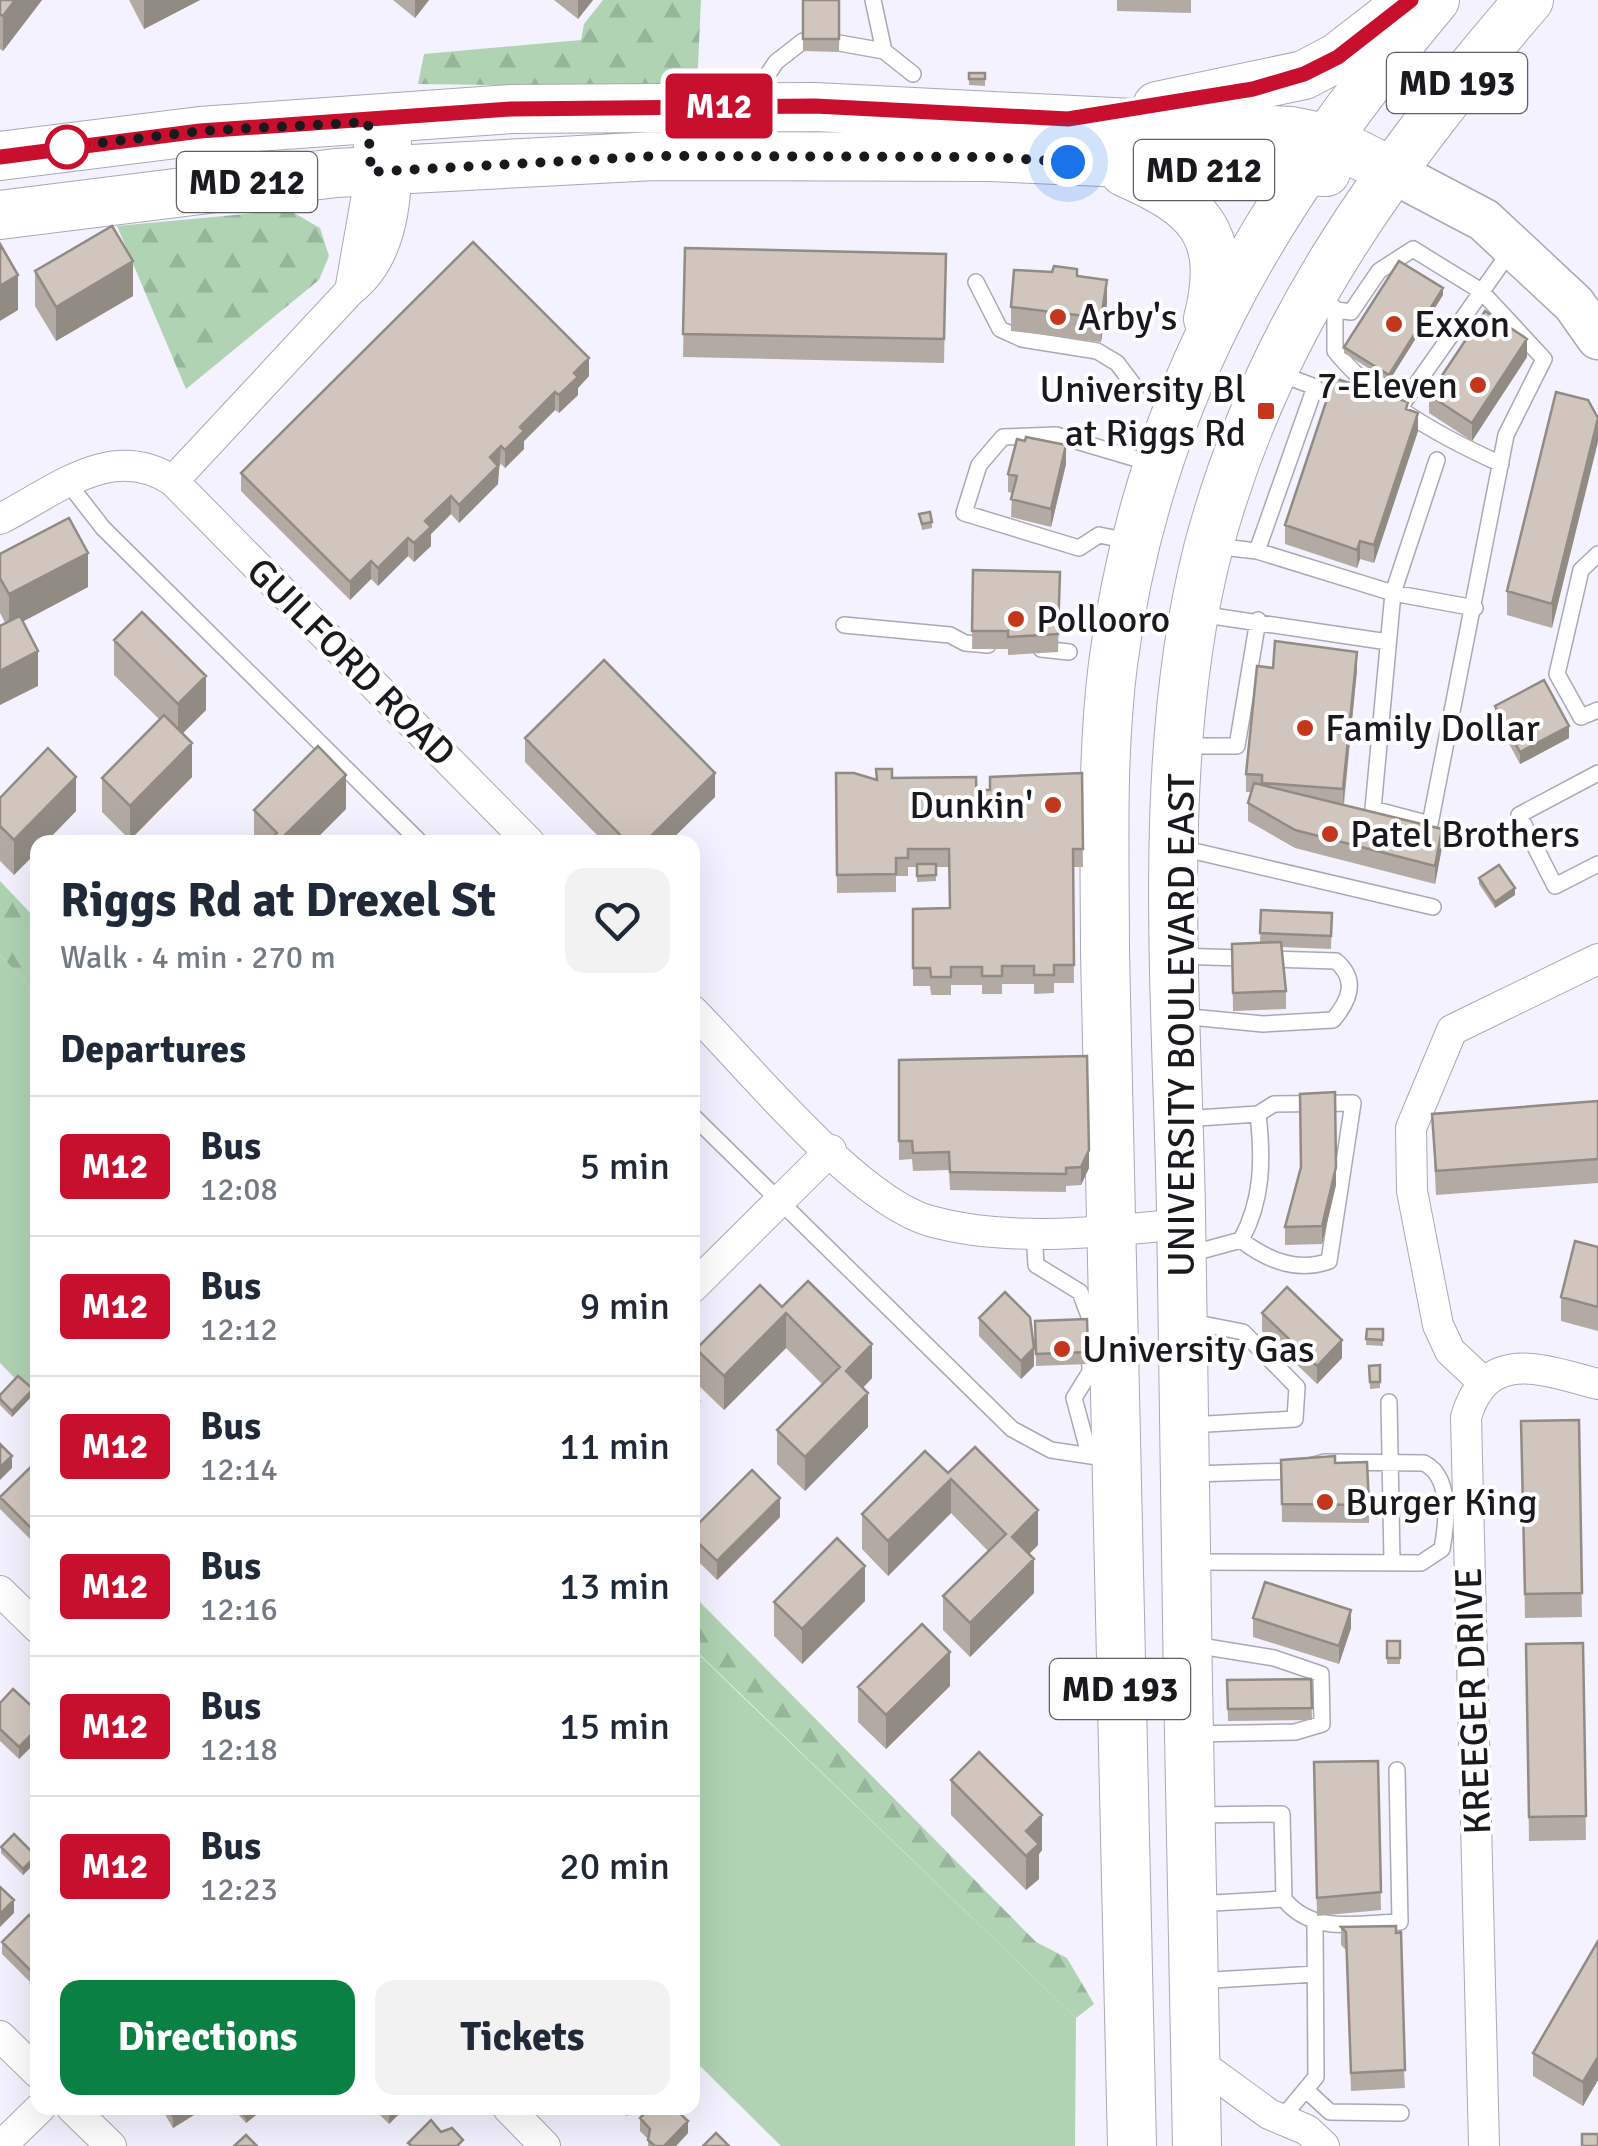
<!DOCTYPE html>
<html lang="en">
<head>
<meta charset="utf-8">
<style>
	:root { --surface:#fff; --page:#f2f2f3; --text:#1f2937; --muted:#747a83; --line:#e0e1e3; --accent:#0b8043 }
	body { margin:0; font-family:Signika,sans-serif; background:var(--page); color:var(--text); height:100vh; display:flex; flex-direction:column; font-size:38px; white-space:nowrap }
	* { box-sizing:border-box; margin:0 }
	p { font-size:32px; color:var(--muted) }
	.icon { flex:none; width:55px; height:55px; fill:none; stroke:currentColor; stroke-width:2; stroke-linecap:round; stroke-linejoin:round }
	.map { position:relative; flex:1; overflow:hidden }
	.side { position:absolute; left:30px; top:835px; width:670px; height:1280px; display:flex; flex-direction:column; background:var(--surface); border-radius:20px; box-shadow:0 10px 40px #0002 }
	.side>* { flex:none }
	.badge { padding:0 20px; border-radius:8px; font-size:35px; line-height:65px }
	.you { position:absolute; width:50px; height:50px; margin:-25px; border:8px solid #fff; border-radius:50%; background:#1a73e8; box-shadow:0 0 0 15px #1a73e833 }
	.map>.badge { position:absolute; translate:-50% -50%; box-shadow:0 0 0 5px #fff }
	h2 { padding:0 30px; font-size:38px; line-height:90px }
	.round { display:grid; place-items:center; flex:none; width:105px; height:105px; border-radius:20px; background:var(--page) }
	.overview { display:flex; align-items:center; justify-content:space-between; height:170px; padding:0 30px }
	h1 { font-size:48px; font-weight:700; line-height:75px }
	.cta { display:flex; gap:20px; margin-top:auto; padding:20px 30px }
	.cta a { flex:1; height:115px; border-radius:20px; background:var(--accent); color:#fff; font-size:40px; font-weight:700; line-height:115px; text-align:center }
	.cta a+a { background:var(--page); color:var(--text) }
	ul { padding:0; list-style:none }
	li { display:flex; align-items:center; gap:30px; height:140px; padding:0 30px; border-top:2px solid var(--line) }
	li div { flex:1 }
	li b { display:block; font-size:38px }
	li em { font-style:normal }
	li .badge { min-width:110px; font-weight:700; text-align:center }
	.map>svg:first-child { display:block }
</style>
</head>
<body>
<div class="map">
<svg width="1598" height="2146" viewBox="0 0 1598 2146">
	<defs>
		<pattern id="forest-firs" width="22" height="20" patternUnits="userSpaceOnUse" patternTransform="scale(2.5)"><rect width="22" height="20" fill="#b0d4b3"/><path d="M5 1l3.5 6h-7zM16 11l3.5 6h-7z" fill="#97b59a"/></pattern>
	</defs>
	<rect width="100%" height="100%" fill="#f3f2fe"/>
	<path fill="#b0d4b3" d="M0 955 37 994V1401L0 1363Z
		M692 1648 1076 2018 1075 2146H781L693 2059Z"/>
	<path fill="url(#forest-firs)" d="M603 0H701L697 88 418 84 424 54 581 40 584 24Z
		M289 210 320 228 329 256 319 280 186 389 117 226Z
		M0 881 37 920V994L0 955Z
		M693 1595 1036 1942 1067 1958 1094 2004 1076 2018 693 1648Z"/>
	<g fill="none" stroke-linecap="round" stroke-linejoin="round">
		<g stroke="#a9a9b4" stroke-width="18">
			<path id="service" d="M873 0 884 51
				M839 43 884 51 913 74
				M750 101 776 62 803 41
				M976 282 1000 329 1022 339 1097 351 1117 363 1136 388
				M1315 307 1351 312 1379 271 1413 249 1481 291 1544 359 1506 435 1430 824 1373 809 1393 593 1437 460
				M1335 308V351C1375 401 1443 438 1501 464
				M1401 406 1511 250
				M68 483 103 528 420 842
				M1129 541 1099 535 1079 548 964 513 979 465 1003 437 1056 435 1154 464
				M1213 546 1257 551 1393 593 1475 608
				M1257 551 1315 387 1281 374
				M1598 554 1581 570 1557 674 1581 717 1598 710
				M1199 614 1388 642
				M844 625 950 635 965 643 988 645
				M1041 649 1069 652
				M1184 746H1237L1258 620
				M1598 773 1519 815 1555 886 1598 864
				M1181 848 1433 907
				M1177 956 1336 961C1358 980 1350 1000 1333 1020L1263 1024 1180 1016
				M692 1115 1012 1429 1051 1450 1111 1459
				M1183 1119 1258 1114C1263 1159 1263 1200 1241 1240L1186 1255
				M1034 1232 1036 1265 1080 1292 1089 1316 1090 1372 1074 1398 1089 1454
				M1241 1240C1267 1260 1297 1273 1329 1261L1353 1103 1274 1104 1258 1114
				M1187 1321 1243 1332 1297 1387 1295 1419 1190 1425
				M1389 1402 1392 1561
				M1189 1562 1421 1563 1442 1549C1447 1522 1452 1477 1424 1463L1325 1462 1292 1471 1192 1474
				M1192 1734 1295 1732 1322 1724 1321 1674 1274 1658 1194 1645
				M1194 1815 1282 1814 1284 1899 1195 1904
				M1284 1899C1312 1935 1359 1923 1400 1922L1397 1770
				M1197 1981 1315 1974
				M1306 2090 1330 2112 1401 2113
				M1281 2119 1316 2077 1315 1924"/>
		</g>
		<g stroke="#a9a9b4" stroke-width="32">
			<path id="minor" d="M350 291 371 172 367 122
				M173 481 350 291C400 253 398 178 395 120
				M0 519C56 491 112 440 173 481L529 842
				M692 1010C749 1067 856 1200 930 1221 1009 1243 1101 1232 1181 1224
				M692 1288 831 1150
				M1483 1382 1450 1351 1438 1325 1412 1191 1411 1128 1452 1030 1598 959
				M0 1591 38 1628
				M0 2036 38 2073
				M1195 2060 1269 2114 1307 2130 1324 2146
				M72 2108 111 2146
				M508 2108 545 2146
				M1 2146 40 2108
				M1484 2146 1466 1417C1487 1346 1543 1370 1598 1384"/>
		</g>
		<g stroke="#a9a9b4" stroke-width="45">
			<path id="secondary" d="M1389 170 1484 220 1574 304 1598 338"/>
		</g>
		<g stroke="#a9a9b4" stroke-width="50">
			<path id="primary" d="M1157 106 1304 75 1338 57 1401 8
				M0 156 200 131 511 109 815 107 1291 131 1325 138 1389 170
				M1124 172C1197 204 1230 232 1208 319
				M0 215 336 173 655 156 989 157 1326 172
				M1132 2146 1105 952C1105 856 1101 760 1113 664 1148 396 1265 204 1435 0
				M1197 2146C1189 1834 1186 1523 1181 1211 1177 997 1155 757 1208 549 1265 332 1385 167 1529 0"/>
		</g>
		<use href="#service" stroke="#fff" stroke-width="15"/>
		<use href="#minor" stroke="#fff" stroke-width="30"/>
		<use href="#secondary" stroke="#fff" stroke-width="42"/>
		<use href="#primary" stroke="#fff" stroke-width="48"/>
	</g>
	<path fill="#b3aaa3" d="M0 0H42L3 51 0 49Z
		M129 0H200L144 29Z
		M393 0H429L415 18Z
		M554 0H593L578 19Z
		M803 0H840L839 52 803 51Z
		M1117 0H1191V13L1117 11Z
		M969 73H985V86L969 85Z
		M685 248 946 254 944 363 683 357Z
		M35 271 133 296 56 341 35 306Z
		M1443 295 1389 381 1344 353V347Z
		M1107 303 1101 342 1011 331V307Z
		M1527 357 1472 441 1429 413V395Z
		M589 376 578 388V395L559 413 555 410 524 441V449L505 468 501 464 498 467V484L459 523 451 514 431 534V546L414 562 408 556 378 586 371 579 350 600 241 491V473Z
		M1556 392 1552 628 1507 615V591Z
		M1408 410 1418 431 1374 563 1360 559 1357 568 1285 544V525Z
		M1066 464 1051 527 1011 517 1012 493 1008 492V474Z
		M919 514 932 522V528L922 530Z
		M0 554 88 587 23 621 38 686 0 613Z
		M973 570 1060 572 1058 652 1008 655V649H972Z
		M114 640 206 710 183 733 192 777 130 840 102 812V778L160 720 114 675Z
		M1273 668 1357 670 1344 805 1442 847 1435 884 1295 848 1248 821V803L1251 792H1246V774Z
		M1495 706 1569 738 1520 764 1495 718Z
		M525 738 715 797 669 842H604L525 762Z
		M836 773 877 780 892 778 977 820H982V790L1082 773 1083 867H1073L1074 983H1054V993L1034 994V984H1002V994H982V985H951V995H931L930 986H913V909L950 908 949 867H936V881L917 882V867H908V876H896V892L837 893Z
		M0 798 76 811 46 842H38L14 875 0 861Z
		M346 809 313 842H254V810Z
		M1479 878 1515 895 1495 908 1479 884Z
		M1261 910 1332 913 1331 949 1281 947 1286 991V1009L1233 1011 1232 944 1260 943Z
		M899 1060 1089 1168 1081 1185 1066 1186V1192L950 1190 949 1170 913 1171 912 1159 899 1160Z
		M1598 1101V1183L1436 1195 1432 1114Z
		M1336 1185 1322 1244 1285 1245V1227Z
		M1598 1247V1331L1561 1321V1297Z
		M782 1307 872 1378 863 1388 868 1427 805 1491 777 1464V1430L822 1384 786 1348 724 1410 696 1383V1349Z
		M1262 1313 1342 1358 1317 1384 1262 1331Z
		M979 1318 1034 1366 1021 1379 979 1336Z
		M1087 1319 1088 1364 1036 1366 1035 1321Z
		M1367 1329H1383V1346L1366 1345Z
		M1380 1365V1388L1370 1389 1369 1366Z
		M0 1395H33L12 1417 0 1405Z
		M1579 1420 1582 1617 1525 1618 1521 1421Z
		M38 1460V1534L31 1540 0 1509V1497Z
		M1281 1460 1335 1463 1369 1505V1523L1282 1522Z
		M948 1473 1038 1545 1029 1554 1034 1593 970 1657 943 1630V1596L988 1551 951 1513 888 1576 862 1549V1514Z
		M780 1517 717 1580 692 1555V1530Z
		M865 1601 802 1664 774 1636V1602Z
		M1253 1618 1351 1628 1339 1664 1253 1637Z
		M1387 1641H1400V1664H1387Z
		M1583 1643 1586 1840 1529 1841 1526 1644Z
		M1311 1679 1312 1720 1228 1721 1227 1680Z
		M950 1686 886 1749 858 1722V1687Z
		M0 1703 38 1712V1740L19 1759 0 1741Z
		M1378 1761 1381 1910 1317 1916 1314 1762Z
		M951 1780 1042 1850 1039 1854V1879L1026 1890 951 1815Z
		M1 1847 36 1862 23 1875 1 1853Z
		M38 1924 34 1986 2 1954V1942Z
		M1396 1926 1405 2088 1351 2091 1346 1950 1341 1945V1927Z
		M1598 1941V2080L1583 2106 1533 2076V2053Z
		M161 2108H205L173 2128Z
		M238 2108 256 2115 246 2123 238 2114Z
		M373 2108H405L389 2124Z
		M618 2108H635L627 2116Z
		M640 2118 688 2133 676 2146H648V2139L640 2131Z"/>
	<path fill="#928b84" d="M15 0H42L3 51V16Z
		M144 0H200L144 29Z
		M415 0H429L415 18Z
		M578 0H593L578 19Z
		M133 261V296L56 341V307Z
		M18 275V310L0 321V286Z
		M1107 280V303L1101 342V318Z
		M1443 288V295L1389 381V375Z
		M1527 339V357L1472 441V423Z
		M589 358V376L578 388V395L559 413V395L574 373Z
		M555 392V410L524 441V449L505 468V450L520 427Z
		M1418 413V431L1374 563V545Z
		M1598 418V442L1552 628V604Z
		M1066 445V464L1051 527V509Z
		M501 446 498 484 459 523V505L490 457Z
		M451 496V514L431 534V546L414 562V543L425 521Z
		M408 538V556L378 586V568Z
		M1360 541V559L1357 568V550Z
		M88 553V587L9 629V594Z
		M371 561V579L350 600V582Z
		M38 651V686L0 705V671Z
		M1357 652V670L1343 807V789Z
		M206 676V710L178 738V704Z
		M1569 726V738L1520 764V752Z
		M192 743V777L130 840V806Z
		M715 773V797L669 842H645Z
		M346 775V809L313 842H283V837Z
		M76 777V811L46 842H38V851L14 875V840Z
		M1442 829V847L1435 884V866Z
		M1515 888V895L1495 908V902Z
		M1089 1150V1168L1081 1185V1167Z
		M1336 1167V1185L1322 1244V1226Z
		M786 1313V1348L724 1410V1376Z
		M1342 1340V1358L1317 1384V1366Z
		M872 1344V1378L846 1405V1371Z
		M1034 1348V1366L1021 1379V1361Z
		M33 1389V1395L12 1417V1411Z
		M868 1393V1427L805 1491V1457Z
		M699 1401V1435L692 1442V1408Z
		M12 1456V1468L0 1480V1467Z
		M951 1479V1513L888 1576V1541Z
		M780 1498V1517L717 1580V1561Z
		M1038 1510V1545L1012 1571V1537Z
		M38 1522V1534L31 1540V1528Z
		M1034 1559V1593L970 1657V1623Z
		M865 1566V1601L802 1664V1629Z
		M1351 1610V1628L1339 1664V1646Z
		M950 1652V1686L886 1749V1715Z
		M38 1728V1740L19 1759V1747Z
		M1042 1815V1850L1039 1854V1879L1026 1890V1831Z
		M36 1856V1862L23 1875V1869Z
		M14 1900V1913L0 1927V1914Z
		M38 1970V1982L34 1986V1974Z
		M1598 2057V2080L1583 2106V2082Z
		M186 2108H205L173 2128V2116Z
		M256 2108V2115L246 2123V2117Z
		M393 2108H405L389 2124V2111Z
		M627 2108H635L627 2116Z
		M688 2121V2133L676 2146H664Z"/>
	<path fill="#d0c6bd" stroke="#928b84" stroke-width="2.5" d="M0 0H15L3 16 0 14Z
		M803 0H839V39H803Z
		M969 73H985V79H969Z
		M112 226 133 261 56 307 35 271Z
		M473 242 589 358 574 373 578 377 559 395 555 392 520 427 524 431 505 450 501 446 490 457 498 466 459 505 451 496 425 521 431 527 414 543 408 538 378 568 371 561 350 582 241 473Z
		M0 244 18 275 0 286Z
		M685 248 946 254 944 339 683 334Z
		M1399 261 1443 288 1389 375 1344 347Z
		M1054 266 1077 269V276L1107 280 1101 318 1011 307 1014 270 1052 272Z
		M1485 311 1527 339 1472 423 1429 395Z
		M1334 378 1408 402 1406 409 1418 413 1374 545 1360 541 1357 550 1285 525Z
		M1556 392 1588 400 1598 418 1552 604 1507 591Z
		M1026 437 1066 445 1051 509 1011 499 1017 476 1008 474 1017 439 1025 441Z
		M930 512 932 522 922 524 919 514Z
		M69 518 88 553 9 594 0 578V554Z
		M973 570 1060 572 1058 634 1008 637V631H972Z
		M142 612 206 676 178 704 114 640Z
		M20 616 38 651 0 671V626Z
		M1275 641 1357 652 1343 789 1262 783V775L1246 774 1257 666 1273 668Z
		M604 660 715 773 645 842H627L525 738Z
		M1544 680 1569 726 1520 752 1495 706Z
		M164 715 192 743 130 806 102 778Z
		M318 746 346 775 283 837 289 842H267L277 833 254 810Z
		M48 748 76 777 14 840 0 826V798Z
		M876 769H892V778L976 777 977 820 990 819V809H982V790H990V777L1082 773 1083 849H1073L1074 965H1054V975H1034V966H1002V976H982V967H951V977H931L930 968H913V909L950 908 949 849H908V858H896V874L837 875 836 773H854L877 780Z
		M1254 783 1442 829 1435 866 1295 830 1248 803Z
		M917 864H936V875L917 876Z
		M1499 865 1515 888 1495 902 1479 878Z
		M1261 910 1332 913 1331 936 1260 933Z
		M1281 942 1286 991 1233 993 1232 944Z
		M1087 1056 1089 1150 1081 1167 1066 1168V1174L950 1172 949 1152 913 1153 912 1141H899V1060Z
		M1335 1092 1336 1167 1322 1226 1285 1227 1301 1167 1300 1094Z
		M1598 1101V1159L1436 1171 1432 1114Z
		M1575 1241 1598 1247V1307L1561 1297Z
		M808 1281 872 1344 846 1371 868 1393 805 1457 777 1430 840 1367 786 1313 724 1376 696 1349 760 1285 782 1307Z
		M1287 1287 1342 1340 1317 1366 1262 1313Z
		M1005 1292 1030 1317 1034 1348 1021 1361 979 1318Z
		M1087 1319 1088 1352 1036 1354 1035 1321Z
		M1367 1329H1383V1340L1366 1339Z
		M1380 1365V1382H1370L1369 1366Z
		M18 1376 33 1389 12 1411 0 1399V1395Z
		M692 1394 699 1401 692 1408Z
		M1579 1420 1582 1593 1525 1594 1521 1421Z
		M0 1444 12 1456 0 1467Z
		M975 1447 1038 1510 1012 1537 1034 1559 970 1623 943 1596 1006 1534 951 1479 888 1541 862 1514 925 1451 948 1473Z
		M1335 1456V1463L1367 1462 1369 1505 1282 1504 1281 1460Z
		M38 1460V1522L31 1528 0 1497Z
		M752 1470 780 1498 717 1561 692 1537V1530Z
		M837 1538 865 1566 802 1629 774 1602Z
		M1265 1582 1351 1610 1339 1646 1253 1618Z
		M922 1624 950 1652 886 1715 858 1687Z
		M1387 1641H1400V1658H1387Z
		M1583 1643 1586 1816 1529 1817 1526 1644Z
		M1311 1679 1312 1708 1228 1709 1227 1680Z
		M13 1689 38 1712V1728L19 1747 0 1729V1703Z
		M979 1752 1042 1815 1026 1831 1039 1844 1026 1856 951 1780Z
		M1378 1761 1381 1892 1317 1898 1314 1762Z
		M14 1834 36 1856 23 1869 1 1847Z
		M0 1887 14 1900 0 1914Z
		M29 1915 38 1924V1970L34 1974 2 1942Z
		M1396 1926V1933L1401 1932 1405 2070 1351 2073 1346 1932 1341 1927Z
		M1598 1941V2057L1583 2082 1533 2053Z
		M168 2108H186L173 2116Z
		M238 2108H256L246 2117Z
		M650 2108H674L688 2121 664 2146H655L648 2140 650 2129 640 2118Z
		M431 2120 441 2132 452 2128 463 2140 457 2146H412L408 2143Z
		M716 2133 729 2146H703Z
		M1582 2134H1598V2146H1582Z
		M246 2135 257 2146H234Z"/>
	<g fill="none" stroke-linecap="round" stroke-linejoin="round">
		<g stroke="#fff" stroke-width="22">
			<path id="line" d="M0 157 200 131 511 109 815 106 1068 119 1253 89 1304 74 1338 57 1411 0"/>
		</g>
		<use href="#line" stroke="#c8102e" stroke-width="15"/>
		<path stroke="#1a1a1e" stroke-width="10" stroke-dasharray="0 18" d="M67 147 200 131 368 122 371 172 655 156 990 157 1068 162"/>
	</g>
	<circle fill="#fff" stroke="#c8102e" stroke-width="5" cx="67" cy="147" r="20"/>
	<g fill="#c3381c" stroke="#fff" stroke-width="4">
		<circle cx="1058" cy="317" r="10"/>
		<circle cx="1394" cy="324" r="10"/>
		<circle cx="1478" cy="385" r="10"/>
		<rect x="1256" y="401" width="20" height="20" rx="5"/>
		<circle cx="1016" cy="619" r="10"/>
		<circle cx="1305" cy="728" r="10"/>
		<circle cx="1053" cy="805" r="10"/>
		<circle cx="1330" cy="834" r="10"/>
		<circle cx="1062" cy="1349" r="10"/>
		<circle cx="1325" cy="1502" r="10"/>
	</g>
	<g text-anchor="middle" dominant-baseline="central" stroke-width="8" stroke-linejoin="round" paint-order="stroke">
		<g fill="#fff" stroke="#5f5f62" stroke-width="2.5">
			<rect x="1387" y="53" width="140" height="60" rx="8"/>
			<rect x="1134" y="140" width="140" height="60" rx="8"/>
			<rect x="177" y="152" width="140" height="60" rx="8"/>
			<rect x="1050" y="1659" width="140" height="60" rx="8"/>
		</g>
		<g font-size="35" font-weight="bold" fill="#1a1a1e">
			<text x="1457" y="83">MD 193</text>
			<text x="1204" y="170">MD 212</text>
			<text x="247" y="182">MD 212</text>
			<text x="1120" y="1689">MD 193</text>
		</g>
		<g font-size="38" fill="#1a1a1e" stroke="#fff" text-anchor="start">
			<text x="1078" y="317">Arby's</text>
			<text x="1414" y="324">Exxon</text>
			<text x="1458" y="385" text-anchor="end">7-Eleven</text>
			<text x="1246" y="389" text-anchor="end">University Bl<tspan x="1246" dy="44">at Riggs Rd</tspan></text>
			<text x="1036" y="619">Pollooro</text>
			<text x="1325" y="728">Family Dollar</text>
			<text x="1033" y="805" text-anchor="end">Dunkin'</text>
			<text x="1350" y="834">Patel Brothers</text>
			<text x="1082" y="1349">University Gas</text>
			<text x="1345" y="1502">Burger King</text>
		</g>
		<g font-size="38" fill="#1a1a1e" stroke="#fff">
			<text transform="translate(351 662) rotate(45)">GUILFORD ROAD</text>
			<text transform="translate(1181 1025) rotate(-90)">UNIVERSITY BOULEVARD EAST</text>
			<text transform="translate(1473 1701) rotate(-92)">KREEGER DRIVE</text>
		</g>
	</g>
</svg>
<div class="you" style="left:1068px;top:162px"></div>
<b class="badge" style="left:719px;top:106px;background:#c8102e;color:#fff">M12</b>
<section class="side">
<div class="overview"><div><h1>Riggs Rd at Drexel St</h1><p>Walk · 4 min · 270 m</p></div><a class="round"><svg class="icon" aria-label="heart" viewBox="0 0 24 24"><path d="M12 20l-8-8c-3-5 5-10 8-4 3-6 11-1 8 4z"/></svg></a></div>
<h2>Departures</h2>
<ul>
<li><span class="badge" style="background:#c8102e;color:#fff">M12</span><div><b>Bus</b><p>12:08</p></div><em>5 min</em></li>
<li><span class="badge" style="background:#c8102e;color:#fff">M12</span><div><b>Bus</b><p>12:12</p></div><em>9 min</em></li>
<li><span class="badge" style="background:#c8102e;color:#fff">M12</span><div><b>Bus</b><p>12:14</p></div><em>11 min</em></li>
<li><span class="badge" style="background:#c8102e;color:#fff">M12</span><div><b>Bus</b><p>12:16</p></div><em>13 min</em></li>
<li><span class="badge" style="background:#c8102e;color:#fff">M12</span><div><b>Bus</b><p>12:18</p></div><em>15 min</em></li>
<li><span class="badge" style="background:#c8102e;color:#fff">M12</span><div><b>Bus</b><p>12:23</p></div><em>20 min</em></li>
</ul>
<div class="cta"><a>Directions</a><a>Tickets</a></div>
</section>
</div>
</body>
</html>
